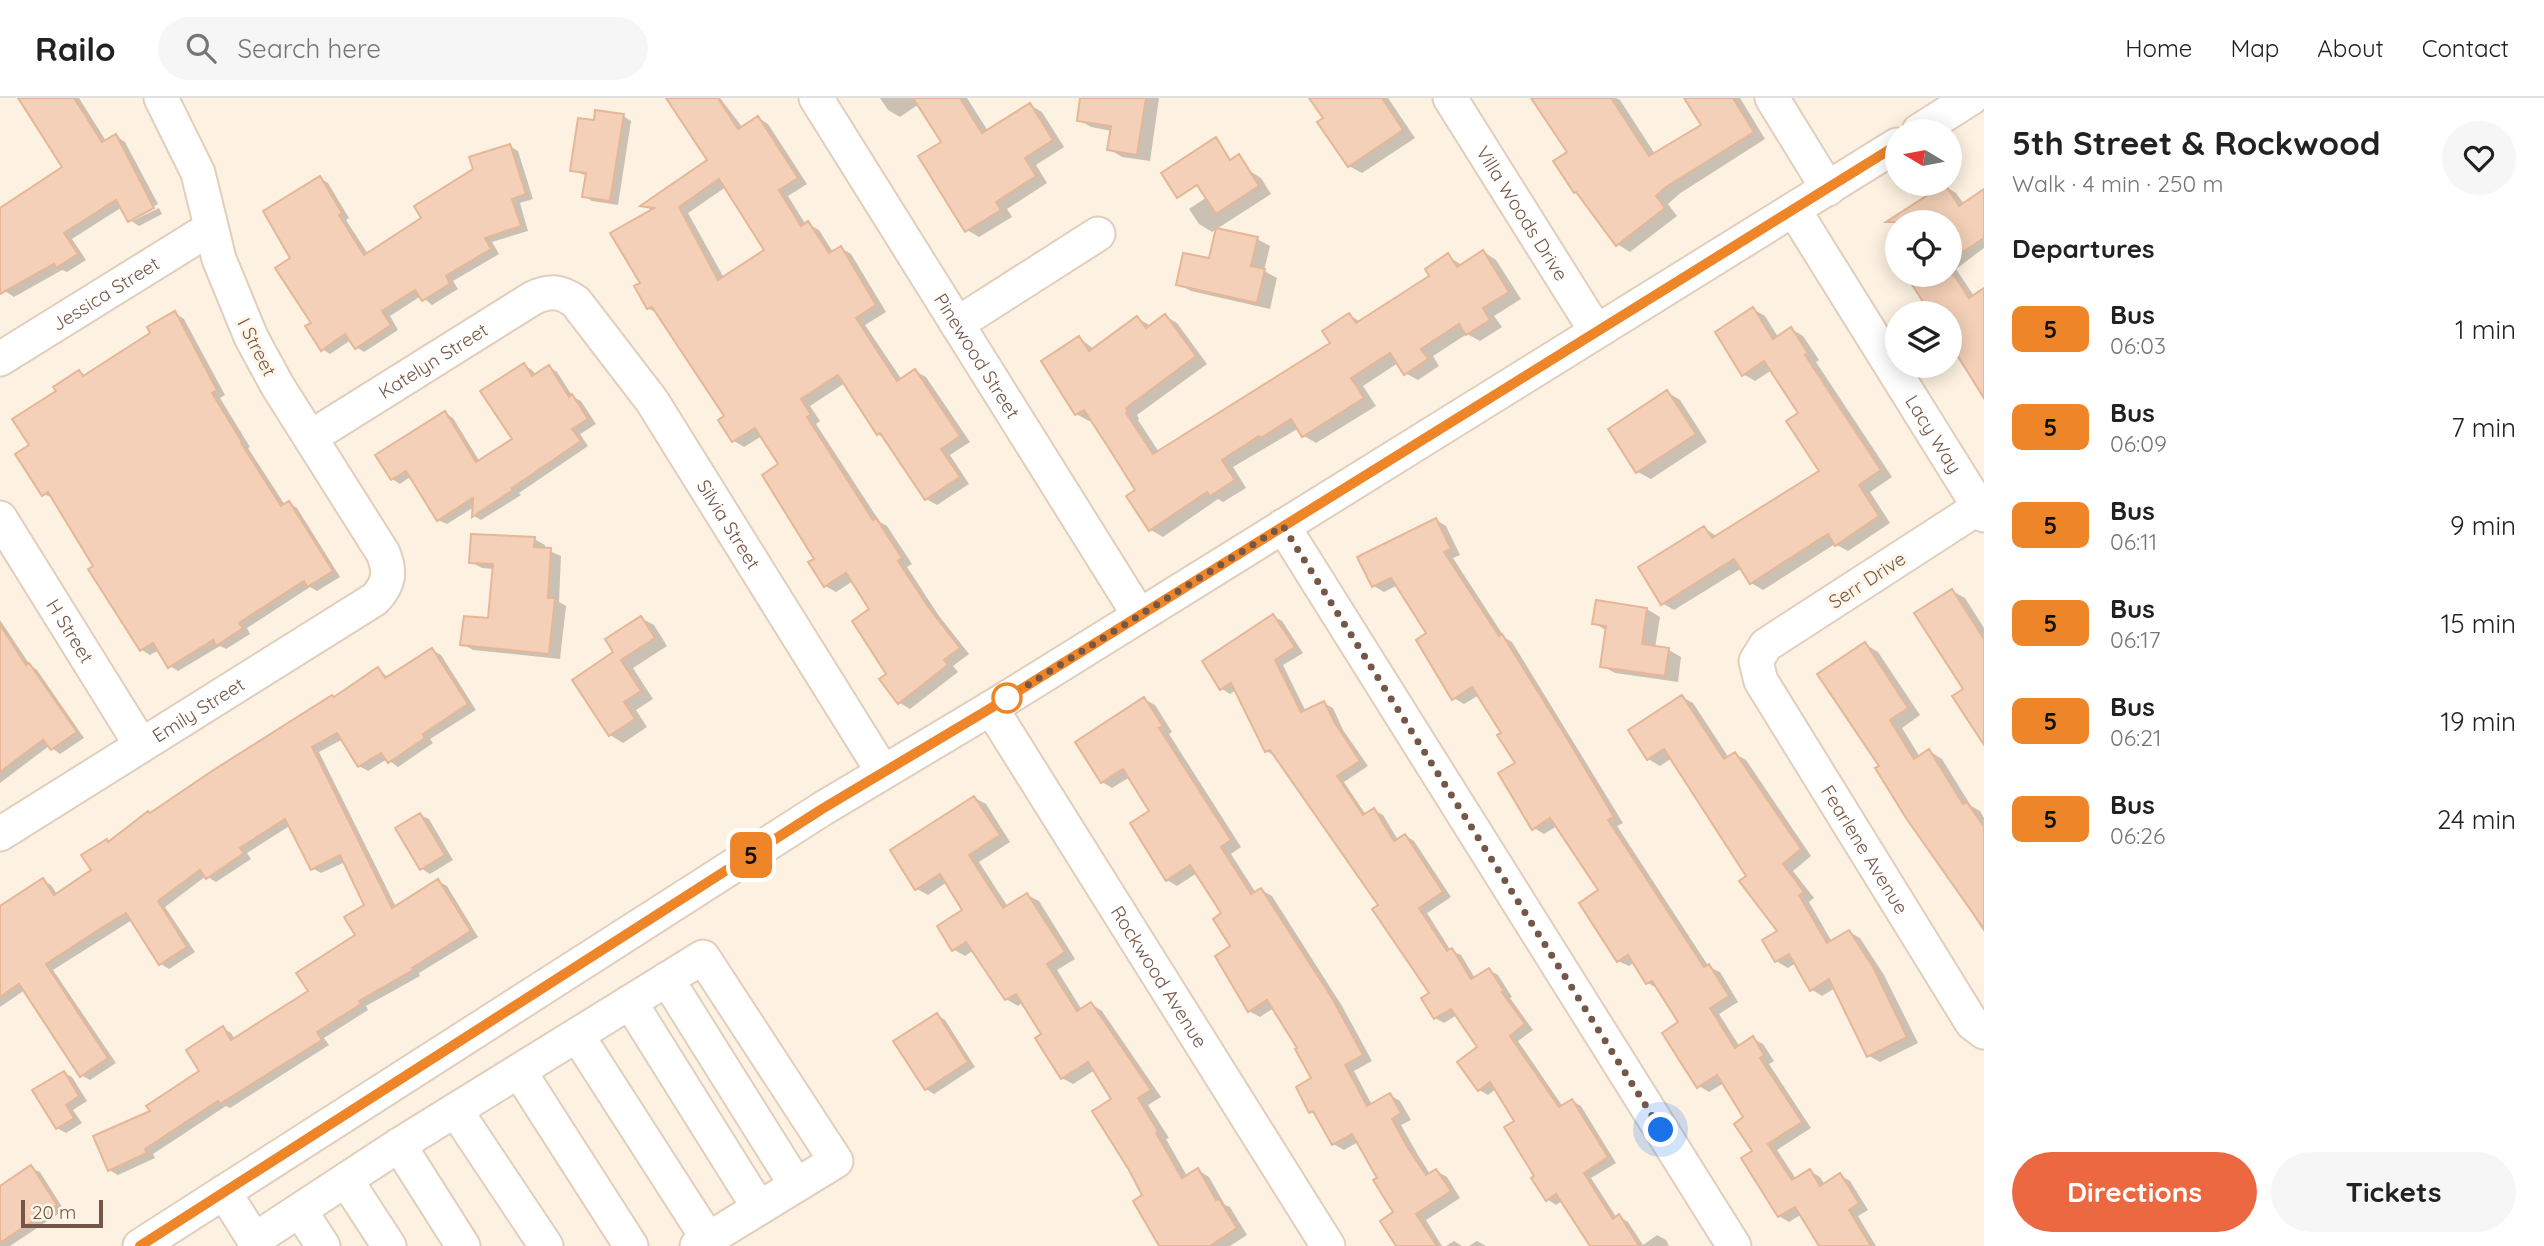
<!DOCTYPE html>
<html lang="en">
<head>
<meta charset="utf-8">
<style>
	:root { --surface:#fff; --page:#f6f6f6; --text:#222; --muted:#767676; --line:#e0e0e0; --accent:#ec6841 }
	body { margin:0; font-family:Quicksand,sans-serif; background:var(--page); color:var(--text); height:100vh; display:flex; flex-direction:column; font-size:26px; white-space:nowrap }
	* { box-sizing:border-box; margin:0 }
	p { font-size:23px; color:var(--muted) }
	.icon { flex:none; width:38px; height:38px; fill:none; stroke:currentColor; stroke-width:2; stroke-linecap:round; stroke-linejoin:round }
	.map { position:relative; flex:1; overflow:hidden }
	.details { display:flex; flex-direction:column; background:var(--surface); width:560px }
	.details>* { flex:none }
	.badge { padding:0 14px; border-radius:10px; font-size:24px; line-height:46px }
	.needle { width:46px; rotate:280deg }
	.controls { position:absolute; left:1885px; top:21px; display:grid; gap:14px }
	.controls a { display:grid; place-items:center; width:77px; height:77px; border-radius:50%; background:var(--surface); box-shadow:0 4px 18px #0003; font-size:35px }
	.scale { position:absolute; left:21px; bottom:18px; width:82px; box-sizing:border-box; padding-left:7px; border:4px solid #755747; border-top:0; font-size:19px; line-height:24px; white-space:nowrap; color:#755747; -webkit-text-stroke:5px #fff6e8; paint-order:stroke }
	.you { position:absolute; width:35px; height:35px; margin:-18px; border:5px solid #fff; border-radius:50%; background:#1a73e8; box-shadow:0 0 0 10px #1a73e833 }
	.map>.badge { position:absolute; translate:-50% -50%; box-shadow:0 0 0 4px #fff }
	h2 { padding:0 28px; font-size:26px; line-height:63px }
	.round { display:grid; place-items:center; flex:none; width:74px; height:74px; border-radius:37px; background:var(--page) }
	.head { display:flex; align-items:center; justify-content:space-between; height:119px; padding:0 28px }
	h1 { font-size:33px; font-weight:800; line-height:52px }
	.action { display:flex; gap:14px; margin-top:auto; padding:14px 28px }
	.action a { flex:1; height:80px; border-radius:42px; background:var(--accent); color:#fff; font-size:28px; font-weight:800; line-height:80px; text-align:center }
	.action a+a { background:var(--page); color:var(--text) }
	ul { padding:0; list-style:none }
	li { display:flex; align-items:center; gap:21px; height:98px; padding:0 28px }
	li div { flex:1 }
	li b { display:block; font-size:26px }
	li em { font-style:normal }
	li .badge { min-width:77px; font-weight:700; text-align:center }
	header { display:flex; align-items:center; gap:42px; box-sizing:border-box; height:98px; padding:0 35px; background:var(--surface); border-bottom:2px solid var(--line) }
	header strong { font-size:33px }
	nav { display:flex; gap:38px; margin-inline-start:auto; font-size:24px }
	.search { width:490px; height:63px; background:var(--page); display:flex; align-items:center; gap:18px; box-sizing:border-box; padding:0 24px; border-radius:38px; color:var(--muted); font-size:26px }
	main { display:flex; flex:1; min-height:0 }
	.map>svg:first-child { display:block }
</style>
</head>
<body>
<header>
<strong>Railo</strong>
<div class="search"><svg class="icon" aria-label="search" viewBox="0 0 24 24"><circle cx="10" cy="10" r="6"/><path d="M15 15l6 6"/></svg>Search here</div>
<nav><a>Home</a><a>Map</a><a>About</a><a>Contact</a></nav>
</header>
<main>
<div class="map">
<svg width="1984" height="1148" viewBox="0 0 1984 1148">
	<rect width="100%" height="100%" fill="#fdf2e1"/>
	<path fill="#0003" fill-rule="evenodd" d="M29 0H79L106 43 116 38 125 44 158 106 132 120V123L159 110 162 116 139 128 130 122 122 109 72 141 86 162 67 174 62 172 14 199 5 193 0 187V119L64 70Z
		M669 0H720L743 30 758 20 768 26 807 86 788 98 806 127 808 126 819 132 833 154 841 150 851 156 886 214 865 227 902 282 915 273 926 279 970 344 950 357 969 386 937 407 926 401 886 341 878 336 845 285 810 308 820 323 816 326 880 424 887 428 912 466 907 469 939 518 969 556 953 568 958 574 910 611 900 605 882 581 888 576 872 511 853 483 836 494 825 488 781 367 762 338 744 349 734 343 720 322 727 318 658 216 648 210 642 186 653 113 644 107 709 62ZM726 89 766 153 724 180 688 115Z
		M880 0H967L988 33 1030 7 1042 14 1064 49 1036 67 1047 85 1007 111 1012 119 979 139 967 132 944 45 919 6 900 19 888 12Z
		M1082 0H1159L1150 63 1122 59 1109 51 1112 33 1091 29 1079 22Z
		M1311 0H1388L1415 40 1362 75 1349 68 1326 20Z
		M1533 0H1616L1620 2 1655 56 1703 28 1686 0H1740L1765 41 1679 96 1668 106 1677 118 1630 154 1617 146 1580 97 1576 94 1570 55Z
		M623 18 631 23 618 107 592 103 584 98 587 78 572 72 595 24Z
		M510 48 518 53 533 101 520 105 528 133 492 144 499 156 453 183 458 191 432 207 421 198 390 218 398 232 364 254 356 249 351 242 330 256 322 251 293 161 320 80 328 85 349 120 346 122 368 156 424 121Z
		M1248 72 1261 80 1271 96 1212 134 1199 126 1189 111Z
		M1945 88 1956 95 1964 106 1984 93V150L1956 171 1974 198 1984 193V302L1950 243V215H1932L1916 190 1911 187 1904 177H1950V124H1903L1899 118Z
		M1257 141 1270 148 1264 173 1277 180 1270 211 1191 193 1178 186 1210 162Z
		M1484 154 1496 162 1521 201 1494 218 1502 229 1480 243 1467 236 1433 258 1439 268 1418 282 1405 275 1398 265 1363 288 1376 308 1316 345 1304 338 1299 330 1233 369 1246 390 1223 404 1218 401 1163 439 1151 432 1137 392 1092 321 1089 323 1076 316 1079 240 1094 251 1137 220 1151 228 1165 218 1177 225 1207 266 1137 317 1139 321 1138 322 1159 354 1332 245 1349 217 1361 224 1431 178 1448 158 1463 168Z
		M1753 211 1765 218 1778 239 1791 231 1803 238 1819 262 1816 264 1892 379 1870 394 1890 425 1848 453 1835 446 1763 492 1751 485 1742 470 1674 512 1662 505 1704 430 1718 439 1821 374 1801 316 1772 272 1755 283 1743 276Z
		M175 215 184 221 225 297 220 300 250 349 248 350 285 407 289 405 297 410 340 479 317 493 310 489 247 530 250 536 226 551 220 548 178 573 170 568 159 552 150 557 142 552 90 472 95 469 54 400 43 396 31 348 59 294 79 274 86 278 152 236Z
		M524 267 532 272 536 277 549 269 557 274 573 299 581 303 596 326 580 336 588 348 519 395 521 397 481 422 474 418V409L447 426 438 422 410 379 400 386 392 381 445 315 453 320 480 364 514 342Z
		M1667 294 1680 302 1707 344 1651 381 1638 374Z
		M1436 422 1446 428 1460 457 1453 460 1505 540 1512 544 1623 725 1617 728 1709 869 1720 874 1738 904 1719 916 1740 949 1753 941 1763 946 1774 963 1769 966 1811 1030 1777 1052 1796 1081 1810 1073 1820 1079 1825 1087 1840 1077 1850 1083 1868 1112 1858 1118 1876 1148H1823L1802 1116 1789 1124 1779 1118 1755 1053 1746 1020 1724 985 1709 994 1699 988 1680 925 1658 891 1648 885 1635 864 1629 868 1618 863 1600 793 1557 728 1544 736 1534 730 1517 665 1503 635 1479 597 1464 606 1454 600 1429 536 1398 487 1384 494 1374 488Z
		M534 441 545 447V451L561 458 559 504 566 508 560 561 473 552 462 546 490 522 494 471 482 470 471 464Z
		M1952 493 1965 500 1984 530V644L1965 591Z
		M1647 511 1660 519 1655 550 1669 552 1681 559 1678 584 1615 575 1602 568 1607 533 1594 525Z
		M1273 518 1282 523 1303 555 1283 567 1306 614 1324 605 1333 610 1343 632 1368 668 1344 684 1366 717 1374 712 1383 717 1398 742 1406 738 1414 743 1451 799 1427 815 1451 853 1461 857 1475 880 1489 872 1498 877 1512 899 1510 900 1533 932 1518 943 1563 1009 1572 1003 1581 1008 1616 1065 1591 1080 1617 1120 1619 1118 1628 1124 1643 1147 1657 1137 1666 1142 1669 1148H1592L1562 1103 1556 1107 1547 1101 1516 1024 1496 991 1488 997 1479 992 1480 949 1457 917 1444 925 1435 920 1432 896 1380 807 1275 658 1266 653 1236 592 1230 596 1222 591Z
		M641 520 654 527 667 548 633 570 653 601 636 612 647 629 623 645 610 637 615 555Z
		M0 522 30 567 37 572 84 640 60 656 49 648 0 685Z
		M1865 546 1878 554 1920 617 1902 630 1920 659 1929 653 1942 661 1971 708 1980 713 1984 720V834L1970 812 1972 810 1881 668Z
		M432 552 441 557 476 612 430 641 433 645 398 669 387 661 368 673 359 668 343 641 319 654 396 809 438 783 447 788 478 839 419 875 420 878 366 908 368 912 324 940 329 947 230 1010 226 1008 153 1056 155 1060 118 1077 109 1072 152 1014 201 974 223 930 231 935 235 941 310 893 357 838 366 808 345 764 321 775 312 770 291 727 247 755 251 761 216 784 206 778 165 809 195 854 169 871 161 866 132 822 53 872 116 965 90 982 81 977 25 892 0 909V809L43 782 51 787 57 796 94 773 107 743 110 745 378 571 389 580Z
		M1682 599 1693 605 1729 660 1735 656 1746 662 1811 758 1793 773 1814 800 1809 804 1832 844 1849 834 1860 840 1884 877 1918 945 1880 964 1869 958 1835 890 1822 898 1811 891 1796 865 1788 870 1776 863 1780 833 1748 778 1672 660 1660 668 1648 661Z
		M1144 601 1155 607 1172 634 1169 636 1241 749 1231 756 1256 795 1261 792 1272 798 1342 908 1372 963 1354 973 1372 1007 1390 997 1400 1003 1411 1022 1401 1027 1418 1057 1430 1076 1436 1073 1447 1079 1460 1100 1426 1122 1442 1148H1397L1396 1115 1358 1044 1344 1052 1333 1046 1317 1017 1311 1014 1313 981 1300 950 1274 910 1260 919 1249 913 1224 816 1197 775 1177 788 1167 782 1151 714 1130 679 1112 690 1102 684Z
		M975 700 986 706 1010 744 979 764 1008 809 1027 797 1039 803 1075 861 1057 872 1082 912 1091 906 1102 913 1161 999 1148 1007 1169 1040 1166 1041 1187 1078 1198 1072 1209 1079 1225 1107 1230 1109 1247 1137 1230 1148H1160L1113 1001 1095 972 1073 986 1062 980 1043 937 1023 904 1018 908 1006 901 974 852 965 858 953 851 965 813 947 784 928 797 917 791Z
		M420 717 429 721 453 762 430 776 422 771Z
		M937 917 945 922 975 969 934 996 926 991Z
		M64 975 72 979 87 1003 73 1012 82 1025 66 1035 57 1030Z
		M31 1070 40 1074 64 1112 10 1148H0V1090Z
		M1454 1143 1462 1148H1446Z
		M1477 1143 1486 1148H1469Z"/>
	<path fill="#f3d0b7" stroke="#e6b697" stroke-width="2" fill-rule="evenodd" d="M18 0H74L102 44 116 36 154 110 128 124 116 102 64 135 78 156 56 170 54 166 0 196V110L62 69Z
		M666 0H718L738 31 758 18 798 80 779 92 801 128 808 123 829 155 841 148 876 207 856 220 897 283 915 271 960 338 941 351 960 379 925 402 880 335 877 337 838 277 801 301 811 317 807 319 873 422 876 420 902 460 898 463 929 510 960 550 944 562 948 567 898 606 879 581 886 576 852 523 869 511 846 475 824 489 808 464 814 461 762 377 778 366 755 330 732 344 718 322 724 318 652 209 647 211 634 188 640 185 610 135 654 110 640 108 707 62ZM719 81 764 152 718 182 679 109Z
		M913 0H960L982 35 1030 5 1053 42 1025 60 1036 78 996 104 1001 112 965 134 918 58 941 44Z
		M1080 0H1146L1137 57 1107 52 1111 28 1077 23Z
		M1309 0H1382L1403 32 1348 69 1317 24 1323 20Z
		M1531 0H1611L1649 58 1701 27 1684 0H1733L1754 34 1666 89 1656 98 1665 110 1616 148 1576 94 1574 95 1553 63 1567 54Z
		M595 12 624 16 610 103 582 99 586 75 570 73 578 20 594 22Z
		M1216 39 1230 62 1239 56 1259 88 1216 116 1197 87 1177 100 1161 75Z
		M510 46 526 96 512 101 521 128 485 140 491 151 446 178 450 186 422 203 415 192 382 213 391 227 355 251 345 236 321 253 305 228 311 225 275 170 290 160 263 113 320 78 342 115 339 117 364 157 421 120 414 108 473 71 469 59Z
		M1945 86 1959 108 1984 91V140L1950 162V124H1886Z
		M1216 130 1258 139 1251 168 1265 171 1257 205 1176 187 1183 155 1209 160Z
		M1483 152 1509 194 1483 210 1490 222 1466 237 1459 226 1421 251 1428 261 1404 277 1390 255 1351 280 1364 300 1302 339 1291 321 1261 340 1259 338 1222 362 1235 382 1210 398 1207 394 1149 433 1126 398 1135 392 1110 352 1084 312 1075 317 1041 263 1079 238 1089 253 1137 218 1146 230 1165 216 1196 258 1126 310 1128 314 1126 315 1153 356 1330 245 1322 233 1349 215 1356 225 1429 178 1425 171 1448 155 1457 169Z
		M1906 177H1954L1969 200 1984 190V300L1950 246V215H1930Z
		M1753 209 1773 241 1791 229 1808 255 1805 257 1881 372 1859 387 1879 418 1835 448 1828 436 1750 486 1734 461 1661 507 1638 469 1704 428 1712 440 1819 373 1786 323 1798 315 1764 263 1742 278 1715 234Z
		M175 213 217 292 212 295 242 344 241 345 281 408 289 403 333 473 307 489 304 483 239 525 243 530 216 548 213 542 168 570 153 545 140 553 88 471 93 468 48 394 42 398 15 356 29 347 12 321 56 293 53 289 79 272 83 278 150 235 147 229Z
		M524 265 532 278 549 267 569 299 572 296 588 321 572 331 581 343 512 390 513 392 472 419 473 400 437 423 406 373 391 382 375 357 445 313 476 364 512 341 480 293Z
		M1667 292 1696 336 1636 375 1608 331Z
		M1436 420 1451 451 1444 454 1499 538 1502 536 1568 642 1614 719 1608 722 1704 869 1709 866 1729 898 1710 910 1735 950 1753 938 1764 957 1760 960 1802 1024 1768 1046 1792 1082 1810 1071 1820 1088 1840 1075 1859 1105 1849 1112 1871 1148H1819L1795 1109 1778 1119 1741 1060 1752 1053 1734 1026 1743 1019 1717 977 1697 990 1662 935 1678 924 1652 883 1646 886 1628 857 1617 864 1579 805 1598 792 1550 720 1532 732 1498 675 1515 665 1497 637 1501 635 1472 589 1452 602 1416 542 1426 535 1391 480 1372 489 1357 459Z
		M471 436 535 439 534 449 551 450 548 500H555L549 556 460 547 464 518 488 520 493 466 469 465Z
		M1952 491 1984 541V647L1952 598 1963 591 1914 515Z
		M1596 502 1647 510 1642 546 1669 550 1665 578 1600 569 1606 528 1592 526Z
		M1273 516 1295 549 1275 562 1301 614 1324 603 1335 625 1360 663 1337 678 1363 717 1374 710 1394 743 1405 736 1443 794 1419 810 1447 853 1452 850 1471 881 1489 870 1504 893 1502 894 1525 926 1510 938 1559 1009 1572 1001 1608 1059 1584 1075 1613 1121 1619 1116 1639 1148H1590L1556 1096 1546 1103 1531 1080 1534 1078 1504 1029 1514 1023 1490 984 1478 993 1457 964 1477 949 1451 911 1434 921 1421 900 1429 895 1372 811 1378 807 1270 652 1265 654 1231 585 1220 592 1202 563Z
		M641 518 655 540 621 562 641 593 624 604 635 621 609 638 572 582 613 554 605 541Z
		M0 527 26 567 29 565 77 634 51 652 43 642 0 674Z
		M1865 544 1908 610 1890 622 1914 661 1929 651 1963 706 1967 704 1984 729V831L1906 720 1875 670 1879 668 1817 576Z
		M432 550 468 606 423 636 425 640 388 665 381 655 358 669 337 635 312 649 392 810 438 781 471 833 412 870 413 872 359 903 361 906 317 934 322 942 220 1006 218 1003 145 1051 147 1055 108 1073 93 1038 150 1013 146 1008 199 973 186 952 223 928 231 942 308 893 296 875 355 837 344 819 364 807 340 757 311 772 285 721 240 750 244 755 206 781 200 772 158 803 187 849 159 867 126 815 106 827 46 866 108 960 80 979 19 886 0 899V808L43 780 54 797 91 772 81 757 107 741 108 744 148 713 150 715 212 673 332 597 334 599 378 569 385 580Z
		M1682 597 1724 661 1735 654 1801 751 1783 766 1804 794 1799 797 1827 845 1849 832 1873 869 1907 939 1867 959 1829 881 1810 893 1789 856 1775 864 1762 842 1777 833 1739 783 1746 778 1664 651 1647 662 1628 632Z
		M1144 599 1163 628 1159 630 1231 742 1221 749 1251 796 1261 790 1332 900 1363 957 1345 967 1367 1008 1390 995 1401 1015 1392 1021 1408 1050 1426 1077 1436 1071 1451 1093 1416 1116 1437 1148H1396L1380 1123 1393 1114 1373 1082 1377 1080 1352 1036 1332 1047 1313 1013 1309 1015 1296 989 1311 980 1295 951 1297 950 1267 902 1248 914 1215 858 1230 848 1213 821 1221 815 1190 767 1166 783 1130 725 1149 713 1123 671 1101 685 1075 644Z
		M974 698 1000 737 969 757 1003 810 1027 795 1065 854 1047 866 1077 913 1091 904 1151 992 1138 1000 1158 1033 1156 1035 1182 1080 1198 1070 1216 1102 1219 1101 1237 1130 1210 1148H1159L1133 1103 1142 1097 1129 1072 1092 1013 1111 1001 1088 964 1061 981 1035 940 1041 936 1016 896 1005 902 966 844 952 853 937 828 962 812 940 776 915 792 890 752Z
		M420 715 445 757 420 772 395 730Z
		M937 915 968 964 925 992 893 943Z
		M64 973 79 998 66 1007 74 1020 56 1031 32 992Z
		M31 1067 57 1107 0 1145V1088Z"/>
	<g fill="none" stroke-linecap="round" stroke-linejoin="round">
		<g stroke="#e1cebc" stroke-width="37">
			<g id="minor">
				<path id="s1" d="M816 0 1139 517"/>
				<path id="s2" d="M1450 0 1596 233"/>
				<path d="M1772 0 1828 91"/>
				<path d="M1919 33 1971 0"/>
				<path id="s3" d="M1794 112 1984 417"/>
				<path d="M957 226 1098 136"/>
				<path id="s4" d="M0 261 211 130"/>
				<path id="s5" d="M311 339 533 200C550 192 561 193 576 204L652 303 883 674"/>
				<path id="s6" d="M1984 406 1766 547 1756 563 1761 583 1972 925 1984 934"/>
				<path id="s7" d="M0 420 141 647"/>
				<path d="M1283 428 1734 1148"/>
				<path id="s8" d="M991 610 1328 1148"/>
				<path id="s9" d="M0 736 375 501C389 486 391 474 383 455L277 287 251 239 219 161 198 75 161 0"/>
				<path d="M667 881 796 1087"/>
				<path d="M630 904 759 1110"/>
				<path d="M577 937 708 1141"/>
				<path d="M519 973 631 1148"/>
				<path d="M456 1013 546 1148"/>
				<path d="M399 1047 463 1148"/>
				<path d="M346 1082 389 1148"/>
				<path d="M224 1094 258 1148"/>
				<path d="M301 1114 323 1148"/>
				<path d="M254 1142 399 1047 703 859 836 1063 697 1148"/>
				<path d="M140 1148 822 711 991 610 1897 47"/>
			</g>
		</g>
		<use href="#minor" stroke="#fff" stroke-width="33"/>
	</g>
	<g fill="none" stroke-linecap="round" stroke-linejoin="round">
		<g stroke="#fff" stroke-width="16">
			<path id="line" d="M140 1148 822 711 991 610 1897 47"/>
		</g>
		<use href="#line" stroke="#ee8528" stroke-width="10"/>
		<path stroke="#755747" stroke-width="7" stroke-dasharray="0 12.6" d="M1007 600 1283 428 1661 1032"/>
	</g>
	<circle fill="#fff" stroke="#ee8528" stroke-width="3.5" cx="1007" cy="600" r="14"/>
	<g text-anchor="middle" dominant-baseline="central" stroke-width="6" stroke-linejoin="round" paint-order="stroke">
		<g font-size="19" fill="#755747" stroke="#fff6e8">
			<text stroke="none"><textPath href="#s2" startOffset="136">Villa Woods Drive</textPath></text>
			<text stroke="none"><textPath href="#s4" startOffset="124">Jessica Street</textPath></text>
			<text transform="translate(257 249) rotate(63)">I Street</text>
			<text stroke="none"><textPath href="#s1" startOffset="304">Pinewood Street</textPath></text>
			<text stroke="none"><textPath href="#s5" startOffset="144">Katelyn Street</textPath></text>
			<text stroke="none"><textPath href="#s3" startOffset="264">Lacy Way</textPath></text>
			<text stroke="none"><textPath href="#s5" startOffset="578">Silvia Street</textPath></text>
			<text transform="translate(1867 482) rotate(-33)">Serr Drive</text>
			<text stroke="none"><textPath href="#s7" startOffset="133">H Street</textPath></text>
			<text stroke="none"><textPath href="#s9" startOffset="234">Emily Street</textPath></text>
			<text stroke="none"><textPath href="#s6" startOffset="497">Fearlene Avenue</textPath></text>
			<text stroke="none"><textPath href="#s8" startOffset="317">Rockwood Avenue</textPath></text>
		</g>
	</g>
</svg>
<div class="controls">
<a><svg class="needle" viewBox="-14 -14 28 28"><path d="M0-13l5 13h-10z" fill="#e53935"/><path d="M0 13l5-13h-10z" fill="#767676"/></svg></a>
<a><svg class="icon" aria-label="locate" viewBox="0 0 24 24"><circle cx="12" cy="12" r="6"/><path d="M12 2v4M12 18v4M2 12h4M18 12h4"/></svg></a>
<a><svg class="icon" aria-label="layers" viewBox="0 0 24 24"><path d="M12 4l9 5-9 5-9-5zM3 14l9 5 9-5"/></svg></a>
</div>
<div class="scale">20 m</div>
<div class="you" style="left:1661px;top:1032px"></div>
<b class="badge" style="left:751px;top:757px;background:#ee8528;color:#111">5</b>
</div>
<section class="details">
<div class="head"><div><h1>5th Street &amp; Rockwood</h1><p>Walk · 4 min · 250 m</p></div><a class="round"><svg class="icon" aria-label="heart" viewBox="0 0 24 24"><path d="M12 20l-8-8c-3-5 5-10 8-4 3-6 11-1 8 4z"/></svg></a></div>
<h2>Departures</h2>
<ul>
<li><span class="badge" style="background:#ee8528;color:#111">5</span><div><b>Bus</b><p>06:03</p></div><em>1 min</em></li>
<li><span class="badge" style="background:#ee8528;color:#111">5</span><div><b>Bus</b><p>06:09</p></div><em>7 min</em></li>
<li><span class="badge" style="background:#ee8528;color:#111">5</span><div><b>Bus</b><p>06:11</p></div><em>9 min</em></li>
<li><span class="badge" style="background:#ee8528;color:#111">5</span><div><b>Bus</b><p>06:17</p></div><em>15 min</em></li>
<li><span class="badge" style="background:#ee8528;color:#111">5</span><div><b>Bus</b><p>06:21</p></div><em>19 min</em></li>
<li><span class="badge" style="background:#ee8528;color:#111">5</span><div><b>Bus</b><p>06:26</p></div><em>24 min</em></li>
</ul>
<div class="action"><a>Directions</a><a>Tickets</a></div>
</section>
</main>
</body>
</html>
